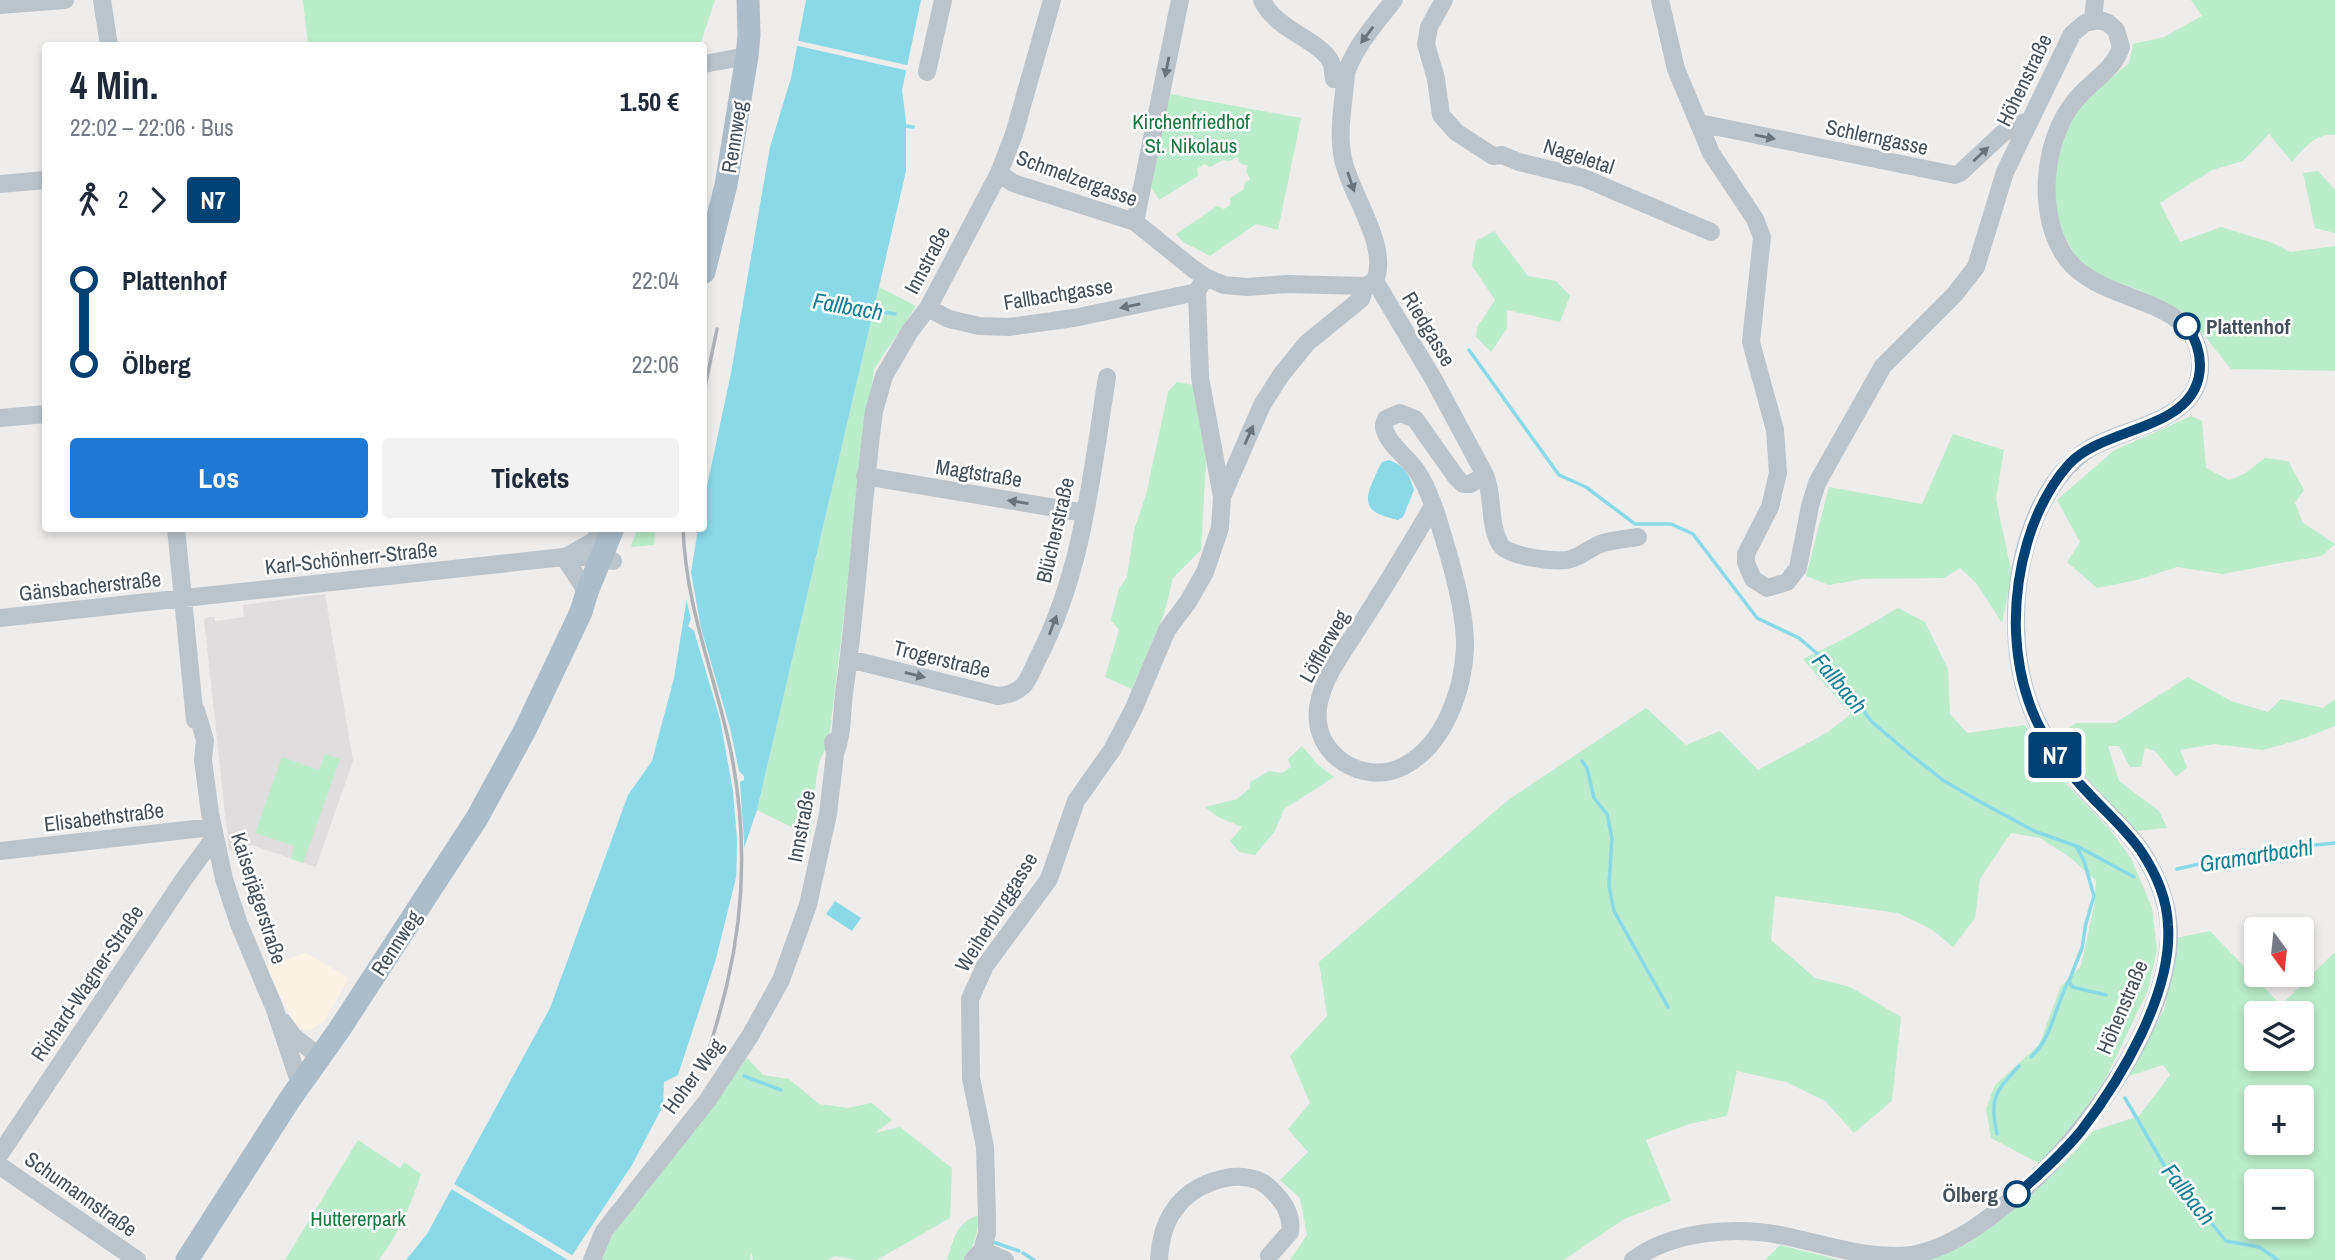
<!DOCTYPE html>
<html lang="de">
<head>
<meta charset="utf-8">
<style>
	:root { --surface:#fff; --page:#f2f2f3; --text:#1f2937; --muted:#747a83; --accent:#2078d5 }
	body { margin:0; font-family:"Archivo Narrow",sans-serif; background:var(--page); color:var(--text); height:100vh; display:flex; flex-direction:column; font-size:26px; white-space:nowrap }
	* { box-sizing:border-box; margin:0 }
	p { font-size:23px; color:var(--muted) }
	.icon { flex:none; width:38px; height:38px; fill:none; stroke:currentColor; stroke-width:2; stroke-linecap:round; stroke-linejoin:round }
	.map { position:relative; flex:1; overflow:hidden }
	.drawer { position:absolute; left:42px; top:42px; width:665px; height:490px; display:flex; flex-direction:column; background:var(--surface); border-radius:7px; box-shadow:0 4px 10px #0003 }
	.drawer>* { flex:none }
	.badge { padding:0 14px; border-radius:5px; font-size:24px; line-height:46px }
	.needle { width:46px; rotate:165deg }
	.tools { position:absolute; left:2244px; top:917px; display:grid; gap:14px }
	.tools a { display:grid; place-items:center; width:70px; height:70px; border-radius:7px; background:var(--surface); box-shadow:0 4px 10px #0003; font-size:35px }
	.map>.badge { position:absolute; translate:-50% -50%; box-shadow:0 0 0 4px #fff }
	.legs { display:flex; align-items:center; gap:10px; height:77px; padding:0 28px; font-size:23px }
	.legs p { margin-inline-start:auto }
	.overview { display:flex; align-items:center; justify-content:space-between; height:119px; padding:0 28px }
	h1 { font-size:38px; font-weight:800; line-height:52px }
	.primary-button { display:flex; gap:14px; margin-top:auto; padding:14px 28px }
	.primary-button a { flex:1; height:80px; border-radius:7px; background:var(--accent); color:#fff; font-size:28px; font-weight:800; line-height:80px; text-align:center }
	.primary-button a+a { background:var(--page); color:var(--text) }
	ul { padding:0 28px; list-style:none }
	li { display:flex; align-items:center; gap:24px; height:84px; font-size:26px }
	li i { display:grid; place-items:center; width:10px; height:100%; margin:0 9px; background:currentColor }
	li i::after { content:''; width:18px; height:18px; margin:-9px; border:5px solid; border-radius:50%; background:var(--surface) }
	li p { margin-inline-start:auto }
	li:first-child i { background:linear-gradient(#0000 50%,currentColor 0) }
	li:last-child i { background:linear-gradient(currentColor 50%,#0000 0) }
	.map>svg:first-child { display:block }
</style>
</head>
<body>
<div class="map">
<svg width="2335" height="1260" viewBox="0 0 2335 1260">
	<rect width="100%" height="100%" fill="#efecec"/>
	<path fill="#faf3e5" d="M306 953 349 978 325 1020 314 1028 306 1030 295 1026 266 966Z"/>
	<path fill="#e0ddde" d="M325 594 353 761 316 867 252 845 229 851 204 619 210 617H215V621L244 617 243 605Z"/>
	<path fill="#bbeccb" fill-rule="evenodd" d="M303 0H715L701 42 682 45 308 46Z
		M2191 0H2335V135C2315 133 2304 149 2292 162L2269 134 2243 161 2212 170 2160 203 2180 242 2221 227 2273 243 2290 252 2335 246V371L2231 369 2186 313 2141 291 2098 275 2076 257 2062 232 2054 202 2055 169 2066 132 2082 103 2129 63 2133 44 2164 37 2202 16Z
		M1164 93 1301 118 1278 230 1256 224 1210 256 1183 242 1176 234 1217 206 1224 209 1230 205V198L1243 190 1245 183 1250 179 1246 172 1248 165 1241 164 1237 157 1230 161 1223 160 1210 167 1204 164 1197 169 1198 176 1159 200 1151 187Z
		M2318 171 2335 190V233L2315 228 2303 173Z
		M1494 231 1528 276 1556 281 1570 296 1560 322 1507 310V328L1491 352 1476 337 1477 327 1495 300 1472 266 1476 241Z
		M879 287 916 306 874 369 828 747C812 760 816 814 810 836L757 810Z
		M1177 382 1194 385 1206 461 1201 550 1173 578 1164 614 1132 689 1105 677 1119 630 1111 620 1119 589 1127 577 1134 530 1146 495 1168 392Z
		M2191 416 2202 421 2206 468 2229 480 2244 474 2265 458 2288 461 2304 490 2295 503 2303 523 2335 544 2322 556 2275 564 2223 574 2177 567 2137 580 2097 588 2067 562 2080 542 2057 500 2113 451Z
		M1953 434 2004 450 1996 499 2012 575 2002 623 1977 584 1960 568 1944 578 1863 579 1829 585 1806 576 1829 487 1922 504Z
		M637 529H655L654 545 631 547Z
		M1898 608 1925 622 1948 669 1950 714 1967 733 2025 725 2047 764 2111 831 2131 858 2152 908 2157 950 2148 990 2106 1078 2066 1137 2038 1163 1991 1138 1986 1109 1995 1085 2039 1045 2061 986 2081 966 2094 906 2096 881 2071 858 2040 838 2011 833 1980 879 1975 918 1953 947 1931 929 1898 913 1775 896 1771 940 1815 978 1850 987 1901 1017 1892 1101 1854 1133 1825 1101 1786 1082 1737 1071 1727 1116 1689 1124 1646 1140 1671 1201 1624 1219 1564 1260H1290L1307 1235 1300 1198 1280 1180 1308 1152 1288 1129 1310 1103 1290 1056 1327 1016 1319 962 1508 800 1646 708 1686 745 1720 731 1758 770 1828 732 1851 714 1803 659 1844 639Z
		M2188 677 2231 701 2268 712 2281 699 2323 708 2335 699V726L2302 739 2263 750 2214 744 2180 750 2187 767 2176 777 2155 751 2145 748 2141 767H2130L2119 746H2108L2119 781 2159 811 2167 828 2135 831 2052 739 2076 723H2115Z
		M1302 746 1317 764 1334 777 1284 809 1275 831 1255 855 1239 852 1230 841 1242 827 1218 817 1205 807 1237 799 1250 788V782L1269 771 1282 773 1291 767 1288 759Z
		M325 754 340 759 303 863 291 859 294 846 255 833 282 757 319 770Z
		M2210 931 2281 1005 2335 952V1260H1928L1969 1243 2009 1213 2062 1165 2093 1131 2139 1116 2170 1075 2163 1065 2129 1076 2165 1008 2176 938ZM2256 1013H2301V1059H2256ZM2256 1097H2301V1143H2256ZM2256 1181H2301V1227H2256Z
		M747 1058 763 1075 789 1079 819 1104 847 1108 872 1103 892 1120 875 1133 900 1127 952 1168 950 1218 877 1260H855L835 1256 828 1260H753L751 1252 750 1260H601L613 1233Z
		M358 1140 400 1168 404 1162 421 1174C411 1205 399 1233 379 1260H285Z
		M979 1215C978 1232 975 1246 964 1260H947C955 1238 954 1224 979 1215Z
		M1780 1245 1840 1260H1765Z"/>
	<path fill="#8ad9e7" d="M806 0H921L902 90 906 122V171L757 810 741 857 716 959 678 1075 664 1082 663 1106 632 1165 569 1260H406L427 1234 550 1008 628 795 652 761 674 678 698 529 704 528V500L731 373 770 147 791 78Z
		M1389 460C1405 466 1410 475 1414 490L1403 517 1398 520C1378 515 1362 511 1370 488 1374 479 1377 470 1382 462Z
		M835 901 861 918 852 931 826 914Z"/>
	<path fill="#efecec" d="M795 40 911 66 909 71 794 45Z
		M689 561 701 628 730 728 739 771 744 776V780L740 782 745 856 736 892 737 840 733 791 720 719 694 631 688 626 691 619 684 591Z
		M451 1182 575 1257 573 1260H568L448 1187Z"/>
	<g fill="none" stroke-linecap="round" stroke-linejoin="round">
		<path stroke="#8ad9e7" stroke-width="3.5" d="M906 126 913 127
			M870 310 895 314
			M1469 350 1559 475 1586 487 1635 524H1671L1693 534 1757 618 1799 638 1826 661 1872 722 1911 755 1944 781 1977 800 2034 831 2076 846 2084 861 2094 896 2086 923 2082 948 2069 981 2072 987 2106 995
			M1582 761 1587 768 1594 798 1607 814 1612 838 1609 886 1614 911 1668 1007
			M2077 846 2134 877
			M2177 869 2257 851 2335 843
			M2031 1057C2052 1038 2055 1007 2068 982
			M744 1076 781 1090
			M2125 1098 2164 1165 2226 1241 2259 1247 2278 1260
			M1997 1134C1989 1097 1995 1093 2019 1066
			M993 1242 1019 1251
			M1023 1253 1034 1260"/>
		<path stroke="#bbc4cb" stroke-width="18" d="M102 0 109 46
			M1262 0C1275 30 1320 40 1331 62 1333 66 1333 74 1334 79
			M1394 0C1376 23 1356 45 1346 73 1344 100 1338 127 1342 154 1348 193 1390 243 1375 281L1434 380 1485 475C1494 497 1488 522 1500 544 1507 557 1558 563 1571 559 1582 556 1590 548 1600 544 1612 540 1626 539 1638 537
			M1444 0 1429 27 1426 44 1436 79 1441 115 1456 132 1493 156 1502 155 1519 162 1584 178 1711 232
			M0 5 65 0
			M2093 20 2095 0
			M704 64 747 56
			M927 72 943 0
			M1699 123 1955 175 1960 173 2003 133 2029 120
			M999 173 1013 183 1135 222 1192 268 1205 277 1224 285 1247 287 1287 284 1365 286 1375 281
			M0 184 46 180
			M1135 222 1180 0
			M928 308 949 319 979 326 1009 327 1074 318 1197 292
			M0 418 46 414
			M865 476 1085 513
			M1222 497 1262 405 1281 375 1307 343 1361 299 1365 286
			M1433 506C1410 545 1386 585 1361 624 1345 649 1322 678 1318 708 1312 755 1364 787 1404 766 1444 745 1463 691 1465 648 1466 609 1448 552 1436 513 1431 499 1426 484 1417 471 1408 458 1390 446 1385 431 1383 425 1384 425 1386 419L1400 413 1415 419 1456 477 1463 484H1470L1485 475
			M176 528 195 720
			M567 556 592 542 606 528
			M564 557 587 592
			M0 618 564 557H590L613 561
			M849 659 998 696C1007 695 1016 693 1023 686 1029 680 1034 666 1038 658 1083 571 1092 472 1107 377
			M196 710 205 740 203 760 210 813 224 879 239 924 274 1007 300 1084
			M835 754C844 731 841 710 845 686 858 595 862 502 874 411L884 376 910 331 928 308 999 173 1014 134 1052 0
			M0 851 212 827
			M283 1022 293 1036 320 1057
			M0 1154 184 879 214 838
			M0 1166 137 1260
			M982 1250 1005 1260
			M592 1260 604 1231 707 1101 750 1036 781 980 808 905 828 814 835 754 833 742
			M973 1260 982 1250 987 1233V1217L985 1147 971 1078 970 999 985 966 1049 879 1076 801 1112 750 1133 710 1167 630 1188 602 1205 572 1220 528 1222 497 1200 377 1197 292 1205 277
			M1159 1260C1160 1242 1164 1223 1175 1209 1191 1185 1230 1170 1257 1180 1266 1183 1272 1190 1278 1197 1287 1207 1292 1218 1290 1232L1269 1256
			M1633 1260C1674 1230 1737 1226 1785 1236 1828 1245 1867 1260 1912 1255 1952 1248 1986 1221 2016 1196 2083 1140 2171 1021 2169 930 2168 902 2156 874 2142 852 2128 831 2109 815 2092 797 2042 745 2017 698 2016 624 2015 567 2033 494 2079 456 2117 424 2205 427 2200 360 2195 295 2103 306 2067 259 2036 217 2042 142 2074 102 2089 82 2114 71 2121 47L2116 30 2108 23 2100 20 2085 23 2072 34 2005 172 1976 267 1955 294 1883 366 1817 483 1810 506 1798 568 1787 582 1767 588 1753 579 1746 563V554L1770 507 1778 473 1775 430 1751 342 1762 237 1755 219 1711 153 1676 69 1660 0"/>
		<path stroke="#acbdca" stroke-width="23" d="M704 272 726 185 747 56 749 35 748 0
			M187 1260 290 1099 339 1030 477 818 525 730 555 667 581 612 587 592 613 528"/>
		<path stroke="#afb2b6" stroke-width="3.5" d="M704 392 717 329
			M683 528C686 610 715 674 731 752 746 828 745 908 727 984 721 1010 713 1035 706 1061"/>
	</g>
	<defs><path id="oneway-solid" d="M-6-.8H1V-3.2L6.5 0L1 3.2V.8H-6Z" transform="scale(1.75)"/></defs>
	<g fill="#68737b">
		<use href="#oneway-solid" transform="translate(1367 35) rotate(127)"/>
		<use href="#oneway-solid" transform="translate(1167 67) rotate(101)"/>
		<use href="#oneway-solid" transform="translate(1765 137) rotate(12)"/>
		<use href="#oneway-solid" transform="translate(1981 154) rotate(-43)"/>
		<use href="#oneway-solid" transform="translate(1351 182) rotate(71)"/>
		<use href="#oneway-solid" transform="translate(1130 306) rotate(168)"/>
		<use href="#oneway-solid" transform="translate(1249 435) rotate(-66)"/>
		<use href="#oneway-solid" transform="translate(1018 502) rotate(-171)"/>
		<use href="#oneway-solid" transform="translate(1053 625) rotate(-69)"/>
		<use href="#oneway-solid" transform="translate(915 675) rotate(14)"/>
	</g>
	<g fill="none" stroke-linecap="round" stroke-linejoin="round">
		<g stroke="#fff" stroke-width="16">
			<path id="line-1" d="M2017 1194C2039 1175 2062 1154 2081 1131 2121 1079 2173 993 2168 925 2167 899 2155 872 2141 851 2127 831 2108 814 2091 796 2044 748 2019 701 2016 632 2014 575 2030 508 2069 464 2105 425 2200 431 2200 365 2200 350 2195 338 2187 326"/>
		</g>
		<use href="#line-1" stroke="#004173" stroke-width="10"/>
	</g>
	<g fill="#fff" stroke="#004173" stroke-width="3.5">
		<circle cx="2187" cy="326" r="12"/>
		<circle cx="2017" cy="1194" r="12"/>
	</g>
	<g text-anchor="middle" dominant-baseline="central" stroke-width="5" stroke-linejoin="round" paint-order="stroke">
		<g font-size="21" fill="#455059" stroke="#fff">
			<text transform="translate(2024 80) rotate(-64)">Höhenstraße</text>
			<text transform="translate(734 137) rotate(-81)">Rennweg</text>
			<text transform="translate(1877 137) rotate(12)">Schlerngasse</text>
			<text transform="translate(1579 156) rotate(18)">Nageletal</text>
			<text transform="translate(1077 178) rotate(20)">Schmelzergasse</text>
			<text transform="translate(927 260) rotate(-62)">Innstraße</text>
			<text transform="translate(1058 294) rotate(-9)">Fallbachgasse</text>
			<text transform="translate(1429 329) rotate(59)">Riedgasse</text>
			<text transform="translate(979 473) rotate(9)">Magtstraße</text>
			<text transform="translate(1055 530) rotate(-77)">Blücherstraße</text>
			<text transform="translate(351 558) rotate(-6)">Karl-Schönherr-Straße</text>
			<text transform="translate(90 586) rotate(-6)">Gänsbacherstraße</text>
			<text transform="translate(1324 646) rotate(-61)">Löfflerweg</text>
			<text transform="translate(942 659) rotate(14)">Trogerstraße</text>
			<text transform="translate(104 817) rotate(-7)">Elisabethstraße</text>
			<text transform="translate(801 826) rotate(-79)">Innstraße</text>
			<text transform="translate(259 898) rotate(72)">Kaiserjägerstraße</text>
			<text transform="translate(996 912) rotate(-58)">Weiherburggasse</text>
			<text transform="translate(396 943) rotate(-57)">Rennweg</text>
			<text transform="translate(87 983) rotate(-56)">Richard-Wagner-Straße</text>
			<text transform="translate(2122 1007) rotate(-67)">Höhenstraße</text>
			<text transform="translate(693 1076) rotate(-54)">Hoher Weg</text>
			<text transform="translate(81 1194) rotate(35)">Schumannstraße</text>
		</g>
		<g font-size="21" fill="#1a7643" stroke="#fff">
			<text x="1191" y="121">Kirchenfriedhof<tspan x="1191" dy="24">St. Nikolaus</tspan></text>
			<text x="358" y="1218">Huttererpark</text>
		</g>
		<g font-size="21" font-weight="bold" fill="#455059" stroke="#fff" text-anchor="start">
			<text x="2206" y="326">Plattenhof</text>
			<text x="1998" y="1194" text-anchor="end">Ölberg</text>
		</g>
		<g font-size="23" font-style="italic" fill="#127d91" stroke="#fff">
			<text transform="translate(848 306) rotate(10)">Fallbach</text>
			<text transform="translate(1840 683) rotate(50)">Fallbach</text>
			<text transform="translate(2256 855) rotate(-9)">Gramartbachl</text>
			<text transform="translate(2189 1194) rotate(52)">Fallbach</text>
		</g>
	</g>
</svg>
<div class="tools">
<a><svg class="needle" viewBox="-14 -14 28 28"><path d="M0-13l5 13h-10z" fill="#e53935"/><path d="M0 13l5-13h-10z" fill="#747a83"/></svg></a>
<a><svg class="icon" aria-label="layers" viewBox="0 0 24 24"><path d="M12 4l9 5-9 5-9-5zM3 14l9 5 9-5"/></svg></a>
<a>+</a>
<a>−</a>
</div>
<b class="badge" style="left:2055px;top:755px;background:#004173;color:#fff">N7</b>
<section class="drawer">
<div class="overview"><div><h1>4 Min.</h1><p>22:02 – 22:06 · Bus</p></div><b>1.50 €</b></div>
<div class="legs"><svg class="icon" aria-label="walk" viewBox="0 0 24 24"><circle cx="13" cy="4" r="2"/><path d="M13 8l-2 6 4 7M11 14l-3 7M7 12l3-4h3l4 4"/></svg>2<svg class="icon" aria-label="forward" viewBox="0 0 24 24"><path d="M9 5l7 7-7 7"/></svg><b class="badge" style="background:#004173;color:#fff">N7</b></div>
<ul>
<li><i style="color:#004173"></i><b>Plattenhof</b><p>22:04</p></li>
<li><i style="color:#004173"></i><b>Ölberg</b><p>22:06</p></li>
</ul>
<div class="primary-button"><a>Los</a><a>Tickets</a></div>
</section>
</div>
</body>
</html>
